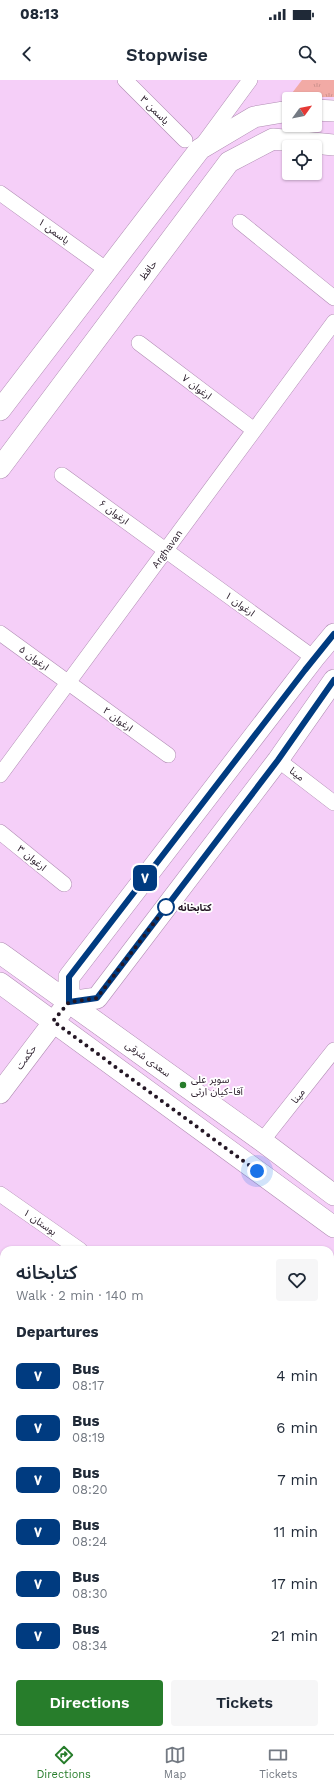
<!DOCTYPE html>
<html lang="en">
<head>
<meta charset="utf-8">
<style>
	:root { --surface:#fff; --page:#f6f6f7; --text:#1f2937; --muted:#747a83; --line:#e0e1e3; --accent:#277d2b }
	body { margin:0; font-family:"Work Sans","Noto Sans Arabic",sans-serif; background:var(--page); color:var(--text); height:100vh; display:flex; flex-direction:column; font-size:15px; white-space:nowrap }
	* { box-sizing:border-box; margin:0 }
	p { font-size:13px; color:var(--muted) }
	.icon { flex:none; width:22px; height:22px; fill:none; stroke:currentColor; stroke-width:2; stroke-linecap:round; stroke-linejoin:round }
	.map { position:relative; flex:1; overflow:hidden }
	.drawer { position:absolute; left:0px; top:1166px; width:334px; height:488px; display:flex; flex-direction:column; background:var(--surface); border-radius:12px 12px 0 0; box-shadow:0 1px 3px #0004 }
	.drawer>* { flex:none }
	.badge { padding:0 8px; border-radius:6px; font-size:14px; line-height:26px }
	.needle { width:26px; rotate:57deg }
	.controls { position:absolute; left:282px; top:12px; display:grid; gap:8px }
	.controls a { display:grid; place-items:center; width:40px; height:40px; border-radius:4px; background:var(--surface); box-shadow:0 1px 3px #0004; font-size:20px }
	.you { position:absolute; width:20px; height:20px; margin:-10px; border:3px solid #fff; border-radius:50%; background:#1a73e8; box-shadow:0 0 0 6px #1a73e833 }
	.map>.badge { position:absolute; translate:-50% -50%; box-shadow:0 0 0 2px #fff }
	h2 { padding:0 16px; font-size:15px; line-height:36px }
	.round { display:grid; place-items:center; flex:none; width:42px; height:42px; border-radius:4px; background:var(--page) }
	.overview { display:flex; align-items:center; justify-content:space-between; height:68px; padding:0 16px }
	h1 { font-size:19px; font-weight:600; line-height:30px }
	.button { display:flex; gap:8px; margin-top:auto; padding:8px 16px }
	.button a { flex:1; height:46px; border-radius:4px; background:var(--accent); color:#fff; font-size:16px; font-weight:600; line-height:46px; text-align:center }
	.button a+a { background:var(--page); color:var(--text) }
	ul { padding:0; list-style:none }
	li { display:flex; align-items:center; gap:12px; height:52px; padding:0 16px }
	li div { flex:1 }
	li b { display:block; font-size:15px }
	li em { font-style:normal }
	li .badge { min-width:44px; font-weight:700; text-align:center }
	.status { display:flex; justify-content:space-between; align-items:center; height:28px; padding:0 20px; background:var(--surface); direction:ltr }
	.status svg { height:11px; fill:currentColor }
	header { display:flex; justify-content:space-between; align-items:center; height:52px; padding:0 16px; background:var(--surface); font-size:18px; font-weight:600 }
	.tabs { display:flex; justify-content:space-around; align-items:center; height:56px; border-top:1px solid var(--line); background:var(--surface); font-size:11px; color:var(--muted) }
	.tabs a { display:grid; justify-items:center; gap:2px }
	.tabs .current { color:var(--accent) }
	.map>svg:first-child { display:block }
</style>
</head>
<body>
<div class="status"><b>08:13</b><svg viewBox="0 0 49 12"><path d="M0 12V9h3v3zM5 12V6h3v6zM10 12V3h3v9zM15 12V0h3v12zM26 1h20v11H26zM47 4h2v5h-2z"/></svg></div>
<header><svg class="icon" aria-label="back" viewBox="0 0 24 24"><path d="M15 5l-7 7 7 7"/></svg>Stopwise<svg class="icon" aria-label="search" viewBox="0 0 24 24"><circle cx="10" cy="10" r="6"/><path d="M15 15l6 6"/></svg></header>
<div class="map">
<svg width="334" height="1654" viewBox="0 0 334 1654">
	<defs>
		<pattern id="grass-tufts" width="24" height="20" patternUnits="userSpaceOnUse"><rect width="24" height="20" fill="#f2aaa5"/><path d="M3 7l-1-3M5 7V3M7 7l1-3M15 17l-1-3M17 17v-4M19 17l1-3" fill="none" stroke="#cf928e"/></pattern>
	</defs>
	<rect width="100%" height="100%" fill="#f5cff8"/>
	<path fill="url(#grass-tufts)" d="M302 0H334V17H289Z"/>
	<g fill="none" stroke-linecap="round" stroke-linejoin="round">
		<g stroke="#b08db3" stroke-width="16">
			<path id="street" d="M125 0 185 60
				M203 64 250 0
				M0 113 107 190
				M240 142 334 218
				M139 263 254 350
				M62 395 314 578
				M0 553 168 675
				M278 680 334 723
				M0 695 334 242
				M0 752 64 804
				M262 1061 334 970
				M0 1114 80 1170
				M330 1278 334 1272
				M0 1313 4 1316
				M330 1351 334 1354
				M0 1526 4 1529
				M330 1550 334 1553
				M170 1650 176 1654
				M59 1654 62 1650"/>
		</g>
		<g stroke="#b08db3" stroke-width="22">
			<path id="secondary" d="M315 30 334 31
				M0 330 200 69 254 37 289 31
				M0 388 229 82 273 59 334 65
				M0 873 262 1061 334 1115
				M0 903 334 1147
				M69 922V897L314 578 334 554
				M69 922 97 918 278 680 334 600
				M0 1013 62 931"/>
		</g>
		<use href="#street" stroke="#fff" stroke-width="15"/>
		<use href="#secondary" stroke="#fff" stroke-width="21"/>
	</g>
	<g fill="none" stroke-linecap="round" stroke-linejoin="round">
		<g stroke="#fff" stroke-width="9">
			<path id="line" d="M334 554 305 590 69 897V922L97 918 278 680 334 600"/>
		</g>
		<use href="#line" stroke="#003b80" stroke-width="6"/>
		<path stroke="#241725" stroke-width="4" stroke-dasharray="0 7.2" d="M166 827 97 918 69 922 53 941 257 1091"/>
	</g>
	<circle fill="#fff" stroke="#003b80" stroke-width="2" cx="166" cy="827" r="8"/>
	<circle fill="#277d2b" stroke="#fff" stroke-width="1.5" cx="183" cy="1005" r="4"/>
	<g text-anchor="middle" dominant-baseline="central" stroke-width="3.5" stroke-linejoin="round" paint-order="stroke">
		<g font-size="10" fill="#241725" stroke="#fff">
			<text transform="translate(155 30) rotate(45)">یاسمن ۳</text>
			<text transform="translate(54 151) rotate(36)">یاسمن ۱</text>
			<text transform="translate(148 190) rotate(-53)">حافظ</text>
			<text transform="translate(197 307) rotate(37)">ارغوان ۷</text>
			<text transform="translate(114 432) rotate(36)">ارغوان ۶</text>
			<text transform="translate(167 469) rotate(-54)">Arghavan</text>
			<text transform="translate(240 524) rotate(36)">ارغوان ۱</text>
			<text transform="translate(34 578) rotate(36)">ارغوان ۵</text>
			<text transform="translate(118 639) rotate(36)">ارغوان ۲</text>
			<text transform="translate(297 694) rotate(38)">مینا</text>
			<text transform="translate(32 778) rotate(39)">ارغوان ۳</text>
			<text transform="translate(26 977) rotate(-54)">حکمت</text>
			<text transform="translate(148 979) rotate(36)">سعدی شرقی</text>
			<text transform="translate(298 1016) rotate(-52)">مینا</text>
			<text transform="translate(40 1142) rotate(35)">بوستان ۱</text>
		</g>
		<g font-size="10" font-weight="bold" fill="#241725" stroke="#fff" text-anchor="start">
			<text x="178" y="827">کتابخانه</text>
		</g>
		<g font-size="10" fill="#241725" stroke="#fff" text-anchor="start">
			<text x="191" y="999">سوپر علی<tspan x="191" dy="12">آقا-کیان ارثی</tspan></text>
		</g>
	</g>
</svg>
<div class="controls">
<a><svg class="needle" viewBox="-14 -14 28 28"><path d="M0-13l5 13h-10z" fill="#e53935"/><path d="M0 13l5-13h-10z" fill="#747a83"/></svg></a>
<a><svg class="icon" aria-label="locate" viewBox="0 0 24 24"><circle cx="12" cy="12" r="6"/><path d="M12 2v4M12 18v4M2 12h4M18 12h4"/></svg></a>
</div>
<div class="you" style="left:257px;top:1091px"></div>
<b class="badge" style="left:145px;top:798px;background:#003b80;color:#fff">۷</b>
<section class="drawer">
<div class="overview"><div><h1>کتابخانه</h1><p>Walk · 2 min · 140 m</p></div><a class="round"><svg class="icon" aria-label="heart" viewBox="0 0 24 24"><path d="M12 20l-8-8c-3-5 5-10 8-4 3-6 11-1 8 4z"/></svg></a></div>
<h2>Departures</h2>
<ul>
<li><span class="badge" style="background:#003b80;color:#fff">۷</span><div><b>Bus</b><p>08:17</p></div><em>4 min</em></li>
<li><span class="badge" style="background:#003b80;color:#fff">۷</span><div><b>Bus</b><p>08:19</p></div><em>6 min</em></li>
<li><span class="badge" style="background:#003b80;color:#fff">۷</span><div><b>Bus</b><p>08:20</p></div><em>7 min</em></li>
<li><span class="badge" style="background:#003b80;color:#fff">۷</span><div><b>Bus</b><p>08:24</p></div><em>11 min</em></li>
<li><span class="badge" style="background:#003b80;color:#fff">۷</span><div><b>Bus</b><p>08:30</p></div><em>17 min</em></li>
<li><span class="badge" style="background:#003b80;color:#fff">۷</span><div><b>Bus</b><p>08:34</p></div><em>21 min</em></li>
</ul>
<div class="button"><a>Directions</a><a>Tickets</a></div>
</section>
</div>
<nav class="tabs">
<a class="current"><svg class="icon" aria-label="directions" viewBox="0 0 24 24"><path d="M12 3l9 9-9 9-9-9zM9 14v-3h6M13 9l2 2-2 2"/></svg>Directions</a>
<a><svg class="icon" aria-label="map" viewBox="0 0 24 24"><path d="M3 6l6-2 6 2 6-2v14l-6 2-6-2-6 2zM9 4v14M15 6v14"/></svg>Map</a>
<a><svg class="icon" aria-label="tickets" viewBox="0 0 24 24"><path d="M3 7h18v10H3zM15 7v10"/></svg>Tickets</a>
</nav>
</body>
</html>
